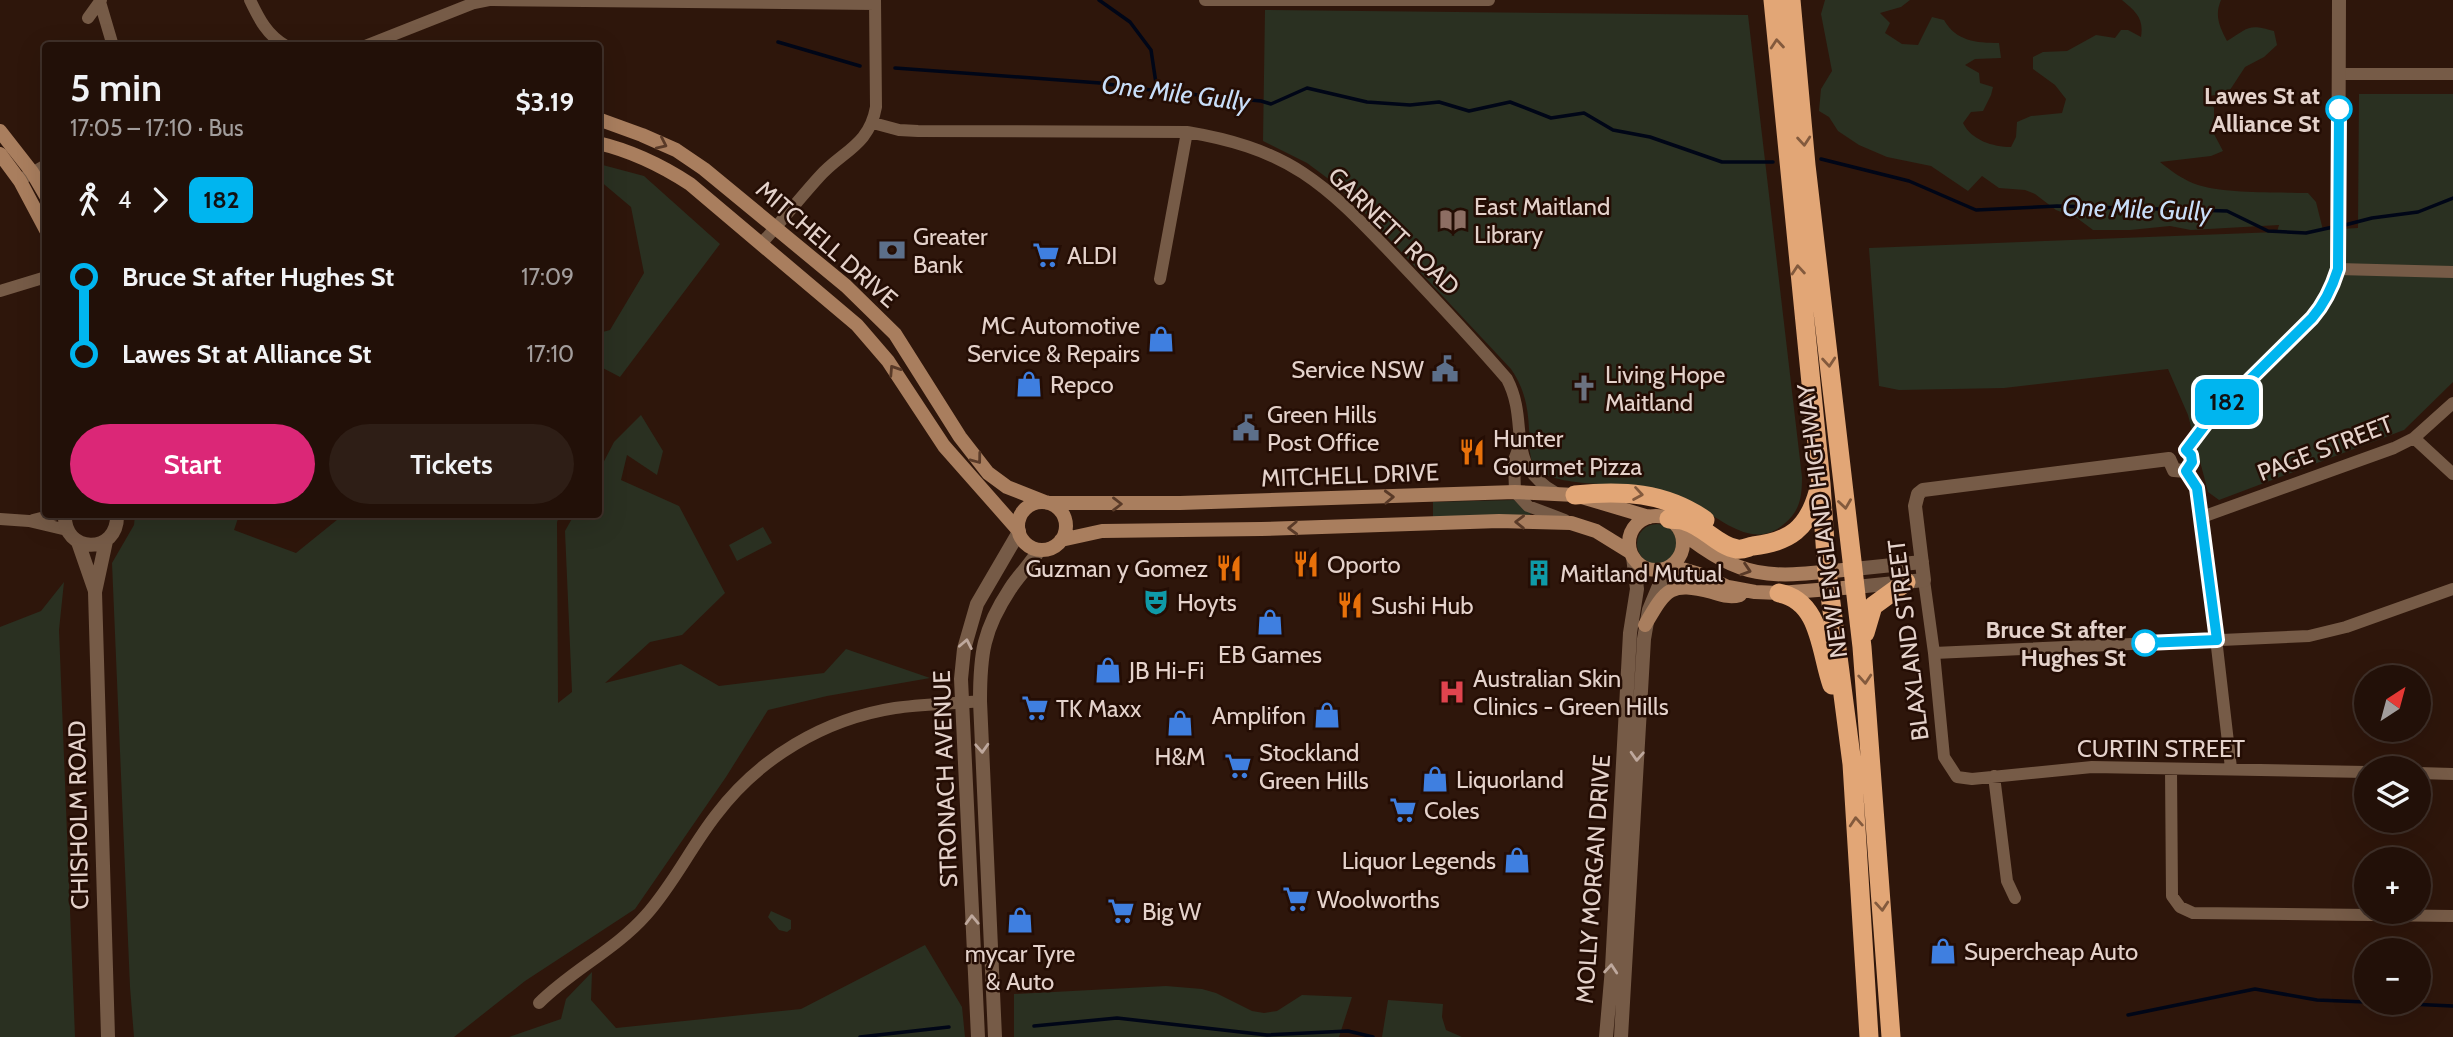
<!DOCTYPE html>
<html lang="en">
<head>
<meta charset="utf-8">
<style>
	:root { --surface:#221008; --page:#2e1e16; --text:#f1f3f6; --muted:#a29d9c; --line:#3f3029; --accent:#db2777 }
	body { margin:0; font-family:Cabin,sans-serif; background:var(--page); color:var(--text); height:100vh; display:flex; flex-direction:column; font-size:26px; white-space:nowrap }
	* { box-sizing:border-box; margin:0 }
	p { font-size:23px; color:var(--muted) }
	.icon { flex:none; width:38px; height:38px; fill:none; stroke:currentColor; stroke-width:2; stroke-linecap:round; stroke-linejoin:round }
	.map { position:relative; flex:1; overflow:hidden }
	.sheet { position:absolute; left:42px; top:42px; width:560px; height:476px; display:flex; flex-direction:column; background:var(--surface); border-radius:7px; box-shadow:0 7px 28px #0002,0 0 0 2px var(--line) }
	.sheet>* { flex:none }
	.badge { padding:0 14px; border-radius:10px; font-size:24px; line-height:46px }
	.needle { width:46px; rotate:36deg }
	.buttons { position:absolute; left:2354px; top:665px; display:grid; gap:14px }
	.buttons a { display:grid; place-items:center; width:77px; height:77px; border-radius:50%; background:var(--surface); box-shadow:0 7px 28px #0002,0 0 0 2px var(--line); font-size:35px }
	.map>.badge { position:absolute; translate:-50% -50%; box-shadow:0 0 0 4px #fff }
	.legs { display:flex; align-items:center; gap:10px; height:77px; padding:0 28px; font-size:23px }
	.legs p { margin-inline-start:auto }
	.head { display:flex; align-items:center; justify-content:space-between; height:119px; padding:0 28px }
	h1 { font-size:38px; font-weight:600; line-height:52px }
	.primary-button { display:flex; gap:14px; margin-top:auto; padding:14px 28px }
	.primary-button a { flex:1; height:80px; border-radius:42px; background:var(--accent); color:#fff; font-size:28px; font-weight:600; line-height:80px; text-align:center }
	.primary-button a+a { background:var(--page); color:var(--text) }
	ul { padding:0 28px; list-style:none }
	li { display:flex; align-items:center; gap:24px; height:77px; font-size:26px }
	li i { display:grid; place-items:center; width:10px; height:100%; margin:0 9px; background:currentColor }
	li i::after { content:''; width:18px; height:18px; margin:-9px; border:5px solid; border-radius:50%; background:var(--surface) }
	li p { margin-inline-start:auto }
	li:first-child i { background:linear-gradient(#0000 50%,currentColor 0) }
	li:last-child i { background:linear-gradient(currentColor 50%,#0000 0) }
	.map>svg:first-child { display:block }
</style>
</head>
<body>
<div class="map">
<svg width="2453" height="1037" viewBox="0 0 2453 1037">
	<rect width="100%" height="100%" fill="#2e160b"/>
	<path fill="#2a3021" d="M1825 0H1910L1901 7 1880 13 1890 23 1885 33 1902 44 1918 45 1932 17 1944 20C1956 41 1976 43 1999 43L2001 58 1975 59 1965 65 1979 73 1980 83 1993 87 1991 95 1983 111 1971 112 1963 123C1971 140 1993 147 2011 147L2016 137 2017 122 2031 116 2062 113 2066 99 2055 85 2033 69V57L2043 52 2067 51 2096 35 2115 38 2121 30H2128L2141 37C2144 18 2136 12 2122 0H2221C2214 16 2220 27 2227 41 2248 28 2248 23 2274 31L2277 45 2264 57 2245 67 2228 93 2209 96 2214 108V134L2223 151 2211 156 2160 162C2171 171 2185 181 2198 185 2228 194 2276 192 2308 193L2316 202 2323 230 2358 228 2359 94H2453V382L2404 430 2219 500 2208 492 2188 415 2168 369 2004 388 1899 390 1879 386 1869 248 2277 232 2279 225 2191 230 2170 226 2130 230H2093L2077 218 2056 210 2035 194 2025 190 1999 188 1982 176 1968 191 1931 166 1887 157 1859 145 1838 131 1829 117 1819 111 1821 89 1832 71 1821 14Z
		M1265 10 1748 15 1802 477C1802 497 1800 511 1784 524 1750 554 1714 511 1683 499 1671 494 1655 490 1642 487 1617 483 1548 487 1534 466 1528 455 1530 440 1529 429 1528 406 1524 388 1511 369L1362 210 1334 183 1307 163 1263 141Z
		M599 164 644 176 720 244 620 377 599 366V333L610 330 644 273 631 207 599 180Z
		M641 415 663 451 657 475 627 455 621 480 679 506 725 593 682 635 650 642 605 683 681 664 719 686 824 673 846 649 930 678 827 696 768 710 726 777 635 909 525 981 454 1037H134L130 987 112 563 134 525 135 515H239L234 530 296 553 343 515H560L557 522 558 703 572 692 565 531 574 515 598 514 599 471 614 442Z
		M1514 500 1531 513 1529 516 1433 519V502Z
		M1637 544a20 20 0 1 1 40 0a20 20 0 1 1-40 0Z
		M763 527 772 543 737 561 729 545Z
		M64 582 59 630 75 1037H0V627L41 611Z
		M771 911 791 920V929L787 932 779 930 768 917Z
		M925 945 962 1007 965 1037H509L561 1019 566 999 592 972 591 1000 616 1028 801 1009Z
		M1166 986 1202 989 1216 993 1252 1011 1264 1013 1277 1011 1302 995 1352 997 1339 1037H1014V994Z
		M1388 1000 1443 1004 1442 1017 1446 1030 1462 1037H1382Z"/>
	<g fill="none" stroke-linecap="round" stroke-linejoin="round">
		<path stroke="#000617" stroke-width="3.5" d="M1099 0 1130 22 1151 50 1157 90
			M778 42 860 66
			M895 68 1100 83 1158 91 1261 101 1271 104 1307 88 1367 102 1410 105 1439 102 1469 111 1510 102 1551 118 1584 113 1613 130 1650 137 1722 162H1773
			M1821 159 1909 181 1976 210 2057 206 2227 211 2268 231 2306 233 2333 227
			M2341 226 2372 218 2418 212 2453 198
			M2386 1003 2453 1006
			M2128 1015 2255 989 2317 1000 2366 1002
			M1034 1026 1117 1018 1267 1035 1348 1031 1373 1037
			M860 1037 949 1027"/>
		<path stroke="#765b47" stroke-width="12" d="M250 0C259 19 267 35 286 46
			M493 0 875 4
			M1205 0H1489
			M100 2 113 46
			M88 18 101 0
			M365 46 474 3 489 0
			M2339 74H2453
			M873 123 899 130 918 131 1187 132C1229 139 1268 150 1303 173 1338 196 1366 227 1394 256 1433 297 1471 337 1507 379 1531 425 1502 462 1556 493
			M25 177 46 165
			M761 244C781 222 799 199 819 177 842 151 869 146 876 107L875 0
			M2338 269 2453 272
			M1160 279 1187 132
			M0 291 46 277
			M2414 438 2453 474
			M1520 444 1514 460 1515 492 1528 506 1565 520
			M2186 471 2197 488 2202 517 2231 768
			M2202 517 2394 448 2414 438 2453 403
			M0 519 29 521 67 530
			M33 520 57 514
			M1924 580 1934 653 1944 757 1957 777 1972 779 2092 767 2366 772
			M1934 653 2309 636 2346 627 2453 589
			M2171 769 2172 896 2180 907 2193 913 2453 916
			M2418 773 2453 774
			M1994 776 2007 881 2015 898
			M539 1003C572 970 615 950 646 915 673 885 691 847 716 815 759 758 824 719 895 708 922 704 951 704 980 701"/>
		<path stroke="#765b47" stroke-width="14" d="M2186 450 2208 421 2312 318C2325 303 2332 288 2338 269L2339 0
			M2169 459 2174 470 2186 471 2191 466 2192 458 2186 450
			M65 514C62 554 119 556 117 514
			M106 541 95 592 108 1037
			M78 542 95 591
			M1854 569 1922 562
			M1856 587 1924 580 1915 506 1918 494 1923 490 2169 459
			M978 1037 961 679 964 649 977 604 1019 532
			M995 1037 980 701C980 654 983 630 1010 589 1019 575 1031 564 1039 550
			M1606 1037 1612 968 1630 633 1637 589 1633 557
			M1621 1037 1644 639 1649 610 1666 569"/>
		<path stroke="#a97e5e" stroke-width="14" d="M598 119 642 135 676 150 704 169 846 286 895 334 960 437 988 473 1007 487 1045 502
			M0 131 32 172 46 196
			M598 143C632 151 661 165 690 184L857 325 888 361 944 446 1019 531
			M0 154 20 181 46 230
			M1018 526a24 24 0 1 1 48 0a24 24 0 1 1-48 0Z
			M1048 503H1180L1515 492 1575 495 1649 517
			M1629 543a27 27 0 1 1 54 0a27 27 0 1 1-54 0Z
			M1680 531C1747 584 1773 577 1854 569
			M1061 540 1102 531 1261 529 1499 521 1571 523 1596 531 1630 552
			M1672 566 1702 575 1728 587 1755 592 1779 593 1856 587
			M1645 625C1666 589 1670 581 1712 592 1722 595 1730 598 1740 595"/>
		<path stroke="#e2a676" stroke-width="19" d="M1773 0 1821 484 1827 572 1852 764 1869 1037
			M1791 0 1806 165 1862 647 1891 1037
			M1575 495C1621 490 1665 492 1705 520
			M1669 519C1674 520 1680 519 1685 521 1704 526 1718 546 1737 549 1743 550 1748 547 1753 546 1790 542 1808 528 1818 492
			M1779 593C1821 601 1820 651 1832 685
			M1865 633 1873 606 1906 582"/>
	</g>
	<defs><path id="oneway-chevron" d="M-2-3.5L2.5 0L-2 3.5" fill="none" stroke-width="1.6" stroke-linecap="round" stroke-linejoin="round" transform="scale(1.75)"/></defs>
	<g stroke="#835a3d">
		<use href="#oneway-chevron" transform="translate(1777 44) rotate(-95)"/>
		<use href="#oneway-chevron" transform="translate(1804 141) rotate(85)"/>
		<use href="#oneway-chevron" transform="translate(1798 270) rotate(-95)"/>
		<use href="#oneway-chevron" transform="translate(1829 362) rotate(85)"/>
		<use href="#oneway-chevron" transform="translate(1638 494) rotate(9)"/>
		<use href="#oneway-chevron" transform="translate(1845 504) rotate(82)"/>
		<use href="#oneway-chevron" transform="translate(1865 679) rotate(86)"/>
		<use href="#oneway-chevron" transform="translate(1856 822) rotate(-94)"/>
		<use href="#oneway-chevron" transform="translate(1882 906) rotate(86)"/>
	</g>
	<g stroke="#593a28">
		<use href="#oneway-chevron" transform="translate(662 144) rotate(25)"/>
		<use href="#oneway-chevron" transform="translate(894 370) rotate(-123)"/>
		<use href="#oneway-chevron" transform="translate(977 459) rotate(53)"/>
		<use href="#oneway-chevron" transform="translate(1389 497) rotate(-2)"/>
		<use href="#oneway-chevron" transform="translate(1117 504)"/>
		<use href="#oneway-chevron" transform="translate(1520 522) rotate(-179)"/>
		<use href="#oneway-chevron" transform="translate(1293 528) rotate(178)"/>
		<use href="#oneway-chevron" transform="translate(1746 570) rotate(18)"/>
	</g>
	<g stroke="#bea89d">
		<use href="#oneway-chevron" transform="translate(966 644) rotate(-79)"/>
		<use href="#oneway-chevron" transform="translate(982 748) rotate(87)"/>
		<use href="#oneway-chevron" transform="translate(1637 756) rotate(93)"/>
		<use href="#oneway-chevron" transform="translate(972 920) rotate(-92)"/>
		<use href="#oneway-chevron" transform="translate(1611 969) rotate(-85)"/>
	</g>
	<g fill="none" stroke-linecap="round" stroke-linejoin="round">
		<g stroke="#fff" stroke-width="16">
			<path id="line-1" d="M2145 643 2217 640 2197 488 2186 471 2192 462 2191 455 2186 450 2208 421 2312 318C2325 303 2332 288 2338 269L2339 109"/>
		</g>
		<use href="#line-1" stroke="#00b5ef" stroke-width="10"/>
	</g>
	<defs>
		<g id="library-bare" transform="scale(2.1)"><path d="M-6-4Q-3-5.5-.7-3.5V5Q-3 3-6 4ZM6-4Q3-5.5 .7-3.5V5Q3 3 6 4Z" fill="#8d6e63" stroke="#240d04" stroke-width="2.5" paint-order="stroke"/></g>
		<g id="bank-bare" transform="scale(2.1)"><path d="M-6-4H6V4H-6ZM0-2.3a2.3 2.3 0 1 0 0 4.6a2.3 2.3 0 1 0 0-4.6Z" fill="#5c6f8a" stroke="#240d04" stroke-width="2.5" paint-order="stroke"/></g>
		<g id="supermarket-bare" transform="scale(2.1)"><path d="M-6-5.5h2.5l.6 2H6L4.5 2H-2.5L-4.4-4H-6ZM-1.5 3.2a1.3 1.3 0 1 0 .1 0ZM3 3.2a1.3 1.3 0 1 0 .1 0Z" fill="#3f7fe0" stroke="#240d04" stroke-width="2.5" paint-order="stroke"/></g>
		<g id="shop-bare" transform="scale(2.1)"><path d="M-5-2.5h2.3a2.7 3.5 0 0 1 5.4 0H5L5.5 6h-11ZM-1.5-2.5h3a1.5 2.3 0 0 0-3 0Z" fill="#3f7fe0" stroke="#240d04" stroke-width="2.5" paint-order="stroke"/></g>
		<g id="civic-bare" transform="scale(2.1)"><path d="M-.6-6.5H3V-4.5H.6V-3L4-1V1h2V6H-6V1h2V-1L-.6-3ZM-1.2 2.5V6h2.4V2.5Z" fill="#5c6f8a" stroke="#240d04" stroke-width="2.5" paint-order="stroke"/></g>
		<g id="church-bare" transform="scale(2.1)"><path d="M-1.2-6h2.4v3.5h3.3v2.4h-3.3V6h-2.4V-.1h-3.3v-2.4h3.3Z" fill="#6b7280" stroke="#240d04" stroke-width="2.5" paint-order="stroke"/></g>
		<g id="restaurant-bare" transform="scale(2.1)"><path d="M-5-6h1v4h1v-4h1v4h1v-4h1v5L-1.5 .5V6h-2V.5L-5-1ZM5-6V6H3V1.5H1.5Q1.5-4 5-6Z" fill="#e8710a" stroke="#240d04" stroke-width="2.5" paint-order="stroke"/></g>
		<g id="building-bare" transform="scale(2.1)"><path d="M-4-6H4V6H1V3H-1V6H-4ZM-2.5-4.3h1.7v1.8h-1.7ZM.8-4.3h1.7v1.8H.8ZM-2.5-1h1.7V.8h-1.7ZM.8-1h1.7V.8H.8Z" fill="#0f9aa8" stroke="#240d04" stroke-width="2.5" paint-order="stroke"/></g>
		<g id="theatre-bare" transform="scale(2.1)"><path d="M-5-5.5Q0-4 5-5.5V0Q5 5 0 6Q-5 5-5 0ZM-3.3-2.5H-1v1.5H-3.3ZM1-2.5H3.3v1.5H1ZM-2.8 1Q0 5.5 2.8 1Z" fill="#0f9aa8" stroke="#240d04" stroke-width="2.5" paint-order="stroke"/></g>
		<g id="hospital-bare" transform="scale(2.1)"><path d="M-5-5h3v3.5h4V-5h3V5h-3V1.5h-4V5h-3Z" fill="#e0444e" stroke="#240d04" stroke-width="2.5" paint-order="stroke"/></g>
	</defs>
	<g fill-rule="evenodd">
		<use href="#library-bare" x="1453" y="220"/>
		<use href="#bank-bare" x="892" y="250"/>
		<use href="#supermarket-bare" x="1046" y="255"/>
		<use href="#shop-bare" x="1161" y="339"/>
		<use href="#civic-bare" x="1445" y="369"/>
		<use href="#shop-bare" x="1029" y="384"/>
		<use href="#church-bare" x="1584" y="388"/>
		<use href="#civic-bare" x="1246" y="428"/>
		<use href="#restaurant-bare" x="1472" y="452"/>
		<use href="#restaurant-bare" x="1306" y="564"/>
		<use href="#restaurant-bare" x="1229" y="568"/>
		<use href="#building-bare" x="1539" y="573"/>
		<use href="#theatre-bare" x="1156" y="602"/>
		<use href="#restaurant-bare" x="1350" y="605"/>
		<use href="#shop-bare" x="1270" y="622"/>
		<use href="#shop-bare" x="1108" y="670"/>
		<use href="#hospital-bare" x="1452" y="692"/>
		<use href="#supermarket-bare" x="1035" y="708"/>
		<use href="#shop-bare" x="1327" y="715"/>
		<use href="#shop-bare" x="1180" y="723"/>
		<use href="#supermarket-bare" x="1238" y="766"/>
		<use href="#shop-bare" x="1435" y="779"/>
		<use href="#supermarket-bare" x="1403" y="810"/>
		<use href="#shop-bare" x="1517" y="860"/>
		<use href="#supermarket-bare" x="1296" y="899"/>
		<use href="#supermarket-bare" x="1121" y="911"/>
		<use href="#shop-bare" x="1020" y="920"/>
		<use href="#shop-bare" x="1943" y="951"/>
	</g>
	<g fill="#fff" stroke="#00b5ef" stroke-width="3.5">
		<circle cx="2339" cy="109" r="12"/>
		<circle cx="2145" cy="643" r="12"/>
	</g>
	<g text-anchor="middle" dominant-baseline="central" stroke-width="5" stroke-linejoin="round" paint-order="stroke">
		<g font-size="24" font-weight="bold" fill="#e4d2cb" stroke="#240d04" text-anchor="end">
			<text x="2320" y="95">Lawes St at<tspan x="2320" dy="28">Alliance St</tspan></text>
			<text x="2126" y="629">Bruce St after<tspan x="2126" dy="28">Hughes St</tspan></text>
		</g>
		<g font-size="24" fill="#e4d2cb" stroke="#240d04" text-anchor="start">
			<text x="1474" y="206">East Maitland<tspan x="1474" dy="28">Library</tspan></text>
			<text x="913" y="236">Greater<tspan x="913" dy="28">Bank</tspan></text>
			<text x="1067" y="255">ALDI</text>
			<text x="1140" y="325" text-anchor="end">MC Automotive<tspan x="1140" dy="28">Service &amp; Repairs</tspan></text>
			<text x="1424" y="369" text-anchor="end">Service NSW</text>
			<text x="1605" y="374">Living Hope<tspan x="1605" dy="28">Maitland</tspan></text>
			<text x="1050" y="384">Repco</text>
			<text x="1267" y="414">Green Hills<tspan x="1267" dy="28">Post Office</tspan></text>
			<text x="1493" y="438">Hunter<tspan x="1493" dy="28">Gourmet Pizza</tspan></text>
			<text x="1327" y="564">Oporto</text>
			<text x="1208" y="568" text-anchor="end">Guzman y Gomez</text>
			<text x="1560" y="573">Maitland Mutual</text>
			<text x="1177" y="602">Hoyts</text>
			<text x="1371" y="605">Sushi Hub</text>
			<text x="1270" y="654" text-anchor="middle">EB Games</text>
			<text x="1129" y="670">JB Hi-Fi</text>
			<text x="1473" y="678">Australian Skin<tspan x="1473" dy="28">Clinics - Green Hills</tspan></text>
			<text x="1056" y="708">TK Maxx</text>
			<text x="1306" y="715" text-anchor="end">Amplifon</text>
			<text x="1259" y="752">Stockland<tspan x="1259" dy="28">Green Hills</tspan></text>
			<text x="1180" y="756" text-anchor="middle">H&amp;M</text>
			<text x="1456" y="779">Liquorland</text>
			<text x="1424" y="810">Coles</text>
			<text x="1496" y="860" text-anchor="end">Liquor Legends</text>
			<text x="1317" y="899">Woolworths</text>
			<text x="1142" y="911">Big W</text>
			<text x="1964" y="951">Supercheap Auto</text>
			<text x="1020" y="953" text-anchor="middle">mycar Tyre<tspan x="1020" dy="28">&amp; Auto</tspan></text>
		</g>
		<g font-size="24" fill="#e4d2cb" stroke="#240d04">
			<text transform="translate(1394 231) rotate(44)">GARNETT ROAD</text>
			<text transform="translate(827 244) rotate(41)">MITCHELL DRIVE</text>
			<text transform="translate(2325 448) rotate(-21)">PAGE STREET</text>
			<text transform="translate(1350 475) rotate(-2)">MITCHELL DRIVE</text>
			<text transform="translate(1822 521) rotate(-97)">NEW ENGLAND HIGHWAY</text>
			<text transform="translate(1908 640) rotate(-97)">BLAXLAND STREET</text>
			<text x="2161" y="748">CURTIN STREET</text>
			<text transform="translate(945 779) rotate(-92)">STRONACH AVENUE</text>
			<text transform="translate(78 815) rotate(-91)">CHISHOLM ROAD</text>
			<text transform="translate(1593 879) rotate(-86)">MOLLY MORGAN DRIVE</text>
		</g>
		<g font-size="26" font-style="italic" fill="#c8def9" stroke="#240d04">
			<text transform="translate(1176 93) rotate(7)">One Mile Gully</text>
			<text transform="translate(2137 209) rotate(2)">One Mile Gully</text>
		</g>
	</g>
</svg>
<div class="buttons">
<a><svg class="needle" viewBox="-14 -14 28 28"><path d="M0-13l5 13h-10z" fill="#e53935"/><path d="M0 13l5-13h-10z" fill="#a29d9c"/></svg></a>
<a><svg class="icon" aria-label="layers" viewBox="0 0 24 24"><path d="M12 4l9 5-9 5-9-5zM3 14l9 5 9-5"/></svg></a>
<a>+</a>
<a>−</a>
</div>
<b class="badge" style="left:2227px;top:402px;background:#00b5ef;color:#111">182</b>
<section class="sheet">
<div class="head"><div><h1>5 min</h1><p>17:05 – 17:10 · Bus</p></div><b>$3.19</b></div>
<div class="legs"><svg class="icon" aria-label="walk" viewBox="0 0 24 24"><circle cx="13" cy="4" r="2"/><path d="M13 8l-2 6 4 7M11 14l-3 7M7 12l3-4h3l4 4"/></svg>4<svg class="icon" aria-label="forward" viewBox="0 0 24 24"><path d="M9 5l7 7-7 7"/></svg><b class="badge" style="background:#00b5ef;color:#111">182</b></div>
<ul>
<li><i style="color:#00b5ef"></i><b>Bruce St after Hughes St</b><p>17:09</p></li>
<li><i style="color:#00b5ef"></i><b>Lawes St at Alliance St</b><p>17:10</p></li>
</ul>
<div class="primary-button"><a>Start</a><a>Tickets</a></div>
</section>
</div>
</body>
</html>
